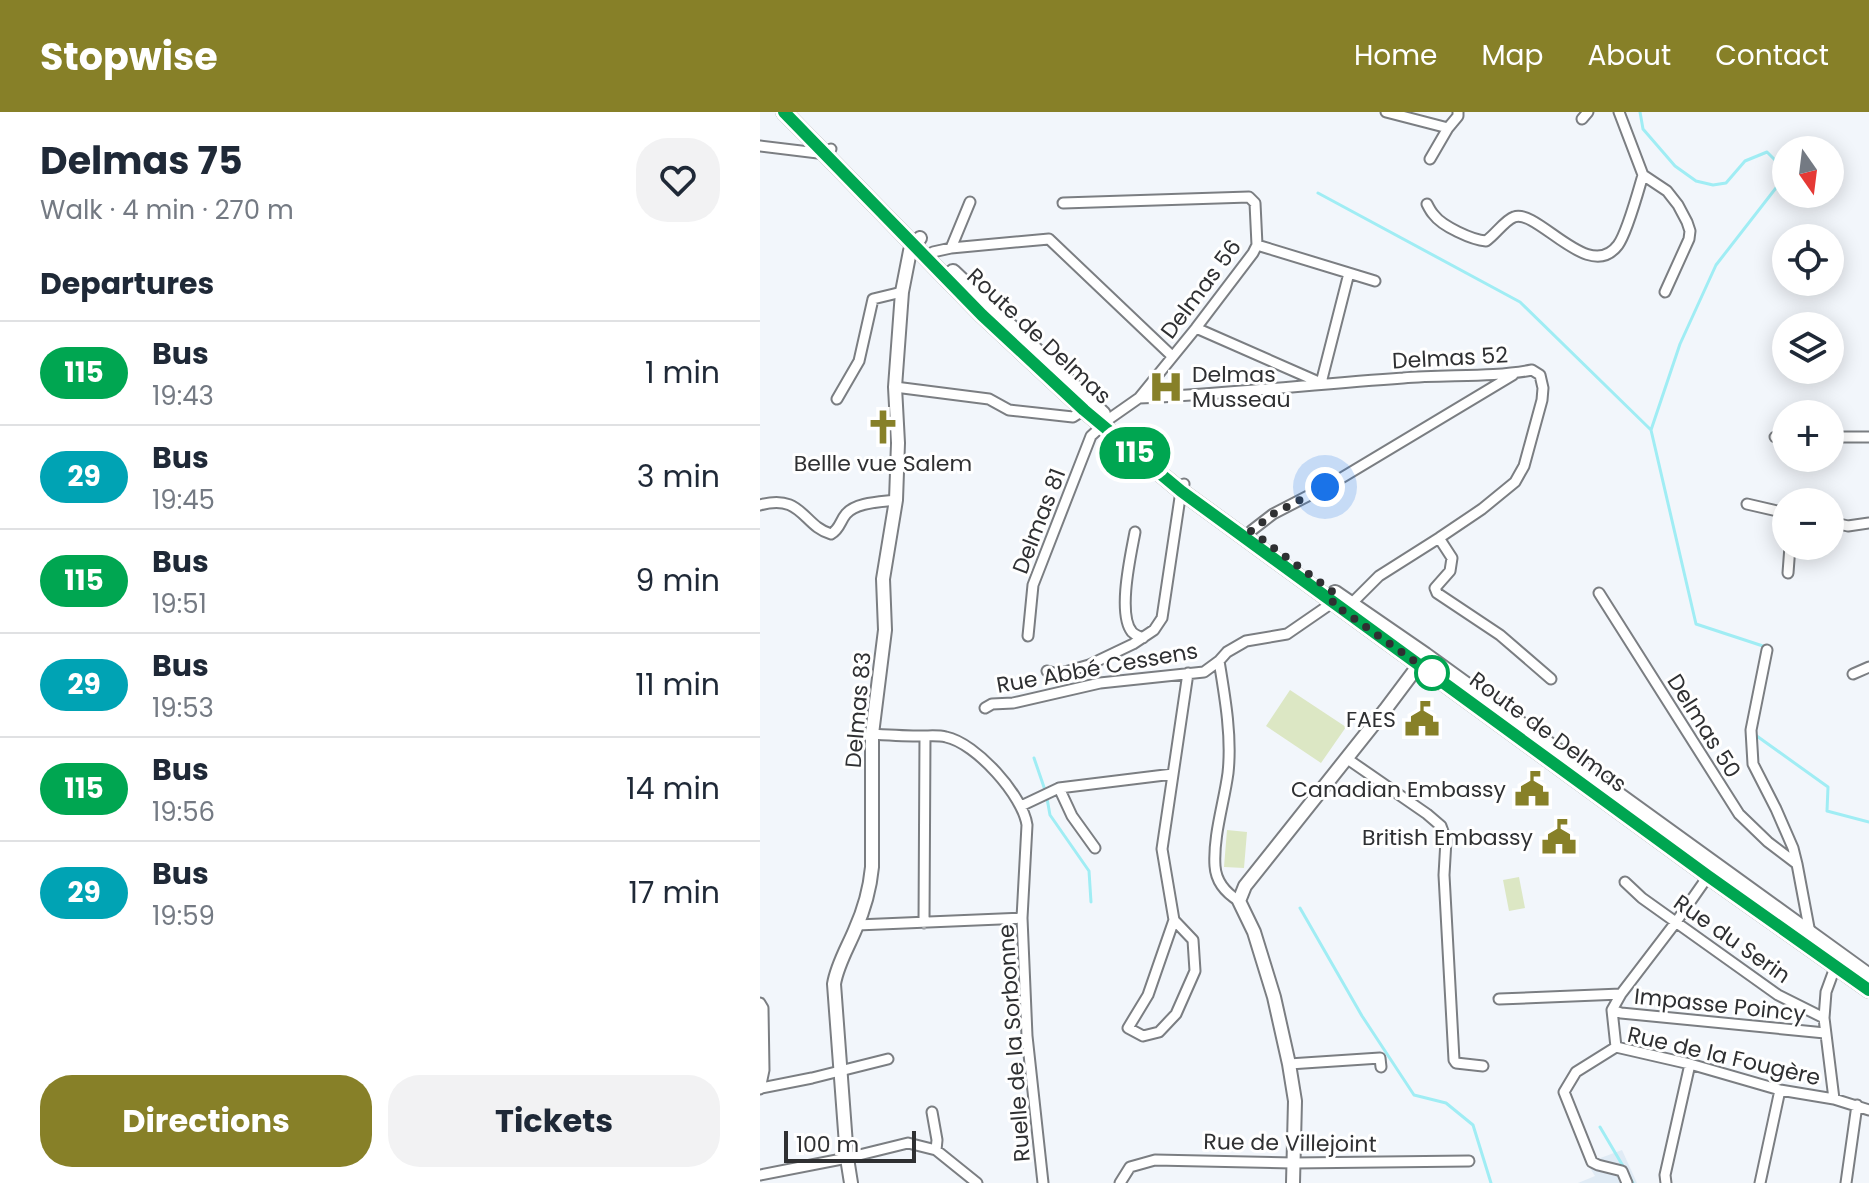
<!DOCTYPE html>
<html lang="en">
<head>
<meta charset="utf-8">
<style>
	:root { --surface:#fff; --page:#f2f2f3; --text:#1f2937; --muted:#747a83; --line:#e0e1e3; --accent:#878028 }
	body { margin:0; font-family:Poppins,sans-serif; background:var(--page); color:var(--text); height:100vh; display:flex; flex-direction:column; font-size:30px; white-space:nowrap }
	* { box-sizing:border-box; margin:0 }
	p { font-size:26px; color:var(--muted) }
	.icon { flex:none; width:44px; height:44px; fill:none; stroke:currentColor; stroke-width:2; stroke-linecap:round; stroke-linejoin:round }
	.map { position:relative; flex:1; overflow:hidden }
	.details { display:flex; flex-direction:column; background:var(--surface); width:760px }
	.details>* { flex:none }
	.badge { padding:0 16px; border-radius:26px; font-size:28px; line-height:52px }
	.needle { width:52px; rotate:166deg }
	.controls { position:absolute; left:1012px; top:24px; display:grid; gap:16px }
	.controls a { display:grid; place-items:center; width:72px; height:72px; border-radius:50%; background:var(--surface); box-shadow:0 4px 20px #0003; font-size:40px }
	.scale { position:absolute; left:24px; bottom:20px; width:132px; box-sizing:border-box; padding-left:8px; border:4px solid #2f3032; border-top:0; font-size:22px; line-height:28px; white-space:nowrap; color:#2f3032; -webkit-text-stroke:6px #fff; paint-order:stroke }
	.you { position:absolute; width:40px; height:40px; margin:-20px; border:6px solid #fff; border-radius:50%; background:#1a73e8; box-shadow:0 0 0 12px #1a73e833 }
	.map>.badge { position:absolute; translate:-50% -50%; box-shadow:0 0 0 4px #fff }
	h2 { padding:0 40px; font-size:30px; line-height:72px }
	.round { display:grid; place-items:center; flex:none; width:84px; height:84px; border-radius:32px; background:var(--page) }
	.overview { display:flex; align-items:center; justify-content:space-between; height:136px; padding:0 40px }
	h1 { font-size:38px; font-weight:700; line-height:60px }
	.button { display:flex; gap:16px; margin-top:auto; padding:16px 40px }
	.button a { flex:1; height:92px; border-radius:32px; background:var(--accent); color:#fff; font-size:32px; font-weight:700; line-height:92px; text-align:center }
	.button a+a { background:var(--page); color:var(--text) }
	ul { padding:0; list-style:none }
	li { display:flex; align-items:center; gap:24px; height:104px; padding:0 40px; border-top:2px solid var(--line) }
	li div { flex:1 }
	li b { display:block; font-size:30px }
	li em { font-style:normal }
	li .badge { min-width:88px; font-weight:700; text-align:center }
	header { display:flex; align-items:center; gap:48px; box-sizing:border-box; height:112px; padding:0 40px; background:var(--accent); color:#fff }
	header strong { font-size:38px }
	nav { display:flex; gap:44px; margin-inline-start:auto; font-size:28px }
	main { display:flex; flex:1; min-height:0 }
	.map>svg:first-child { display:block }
</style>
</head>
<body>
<header>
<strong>Stopwise</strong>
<nav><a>Home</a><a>Map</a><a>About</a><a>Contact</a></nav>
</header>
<main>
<section class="details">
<div class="overview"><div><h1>Delmas 75</h1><p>Walk · 4 min · 270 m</p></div><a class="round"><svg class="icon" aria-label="heart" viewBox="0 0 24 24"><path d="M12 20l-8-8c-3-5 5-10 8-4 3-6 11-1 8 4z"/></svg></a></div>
<h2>Departures</h2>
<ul>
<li><span class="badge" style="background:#00a651;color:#fff">115</span><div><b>Bus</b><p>19:43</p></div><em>1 min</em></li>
<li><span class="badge" style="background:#00a3b4;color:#fff">29</span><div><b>Bus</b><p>19:45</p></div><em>3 min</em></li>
<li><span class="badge" style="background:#00a651;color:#fff">115</span><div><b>Bus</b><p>19:51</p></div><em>9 min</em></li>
<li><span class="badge" style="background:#00a3b4;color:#fff">29</span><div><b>Bus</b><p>19:53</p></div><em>11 min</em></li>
<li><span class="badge" style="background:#00a651;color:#fff">115</span><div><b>Bus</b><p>19:56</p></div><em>14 min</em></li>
<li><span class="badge" style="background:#00a3b4;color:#fff">29</span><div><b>Bus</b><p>19:59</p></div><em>17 min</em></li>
</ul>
<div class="button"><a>Directions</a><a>Tickets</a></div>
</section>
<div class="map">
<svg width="1109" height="1071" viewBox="0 0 1109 1071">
	<rect width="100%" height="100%" fill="#f2f6fb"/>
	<path fill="#e0ebf5" d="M862 1038 877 1071H818L835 1064 827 1051Z"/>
	<path fill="#dce7c4" d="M530 578 586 615 561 651 506 614Z
		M467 718 487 720 484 756 464 755Z
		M759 765 765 796 749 799 743 768Z"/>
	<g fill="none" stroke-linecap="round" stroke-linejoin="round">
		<path stroke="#a0edf4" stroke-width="3" d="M880 0 883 17 915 54 936 69 953 73 966 71 985 49 1007 40 1026 59
			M558 81 760 190 890 317
			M1006 535 936 512 891 318 920 232 956 153 1026 63
			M994 622 1068 675 1067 699 1109 710
			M274 646 286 681 290 703 329 759 331 790
			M540 796 602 904 654 983 686 991 713 1013 731 1071
			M840 1015 873 1071"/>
		<g stroke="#7b7e82" stroke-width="13">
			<path id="street" d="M626 0 688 16 698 4V0
				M859 0 883 63 907 79 918 93 927 110 930 119 929 127 905 180
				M822 7 828 0
				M0 34 66 42 71 37
				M670 47 688 16
				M303 91 489 85 495 91 497 133 493 141 436 216 379 286 349 307
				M667 92C669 96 671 100 674 103 682 114 712 128 726 129 735 123 745 108 754 105 778 96 829 172 858 133 867 121 878 80 883 63
				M497 133 615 169
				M191 136 289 127 412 244
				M173 140 191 136 210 90
				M436 216 561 271 589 161
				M135 275 229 287 249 298 313 305 324 298
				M379 286C467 282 555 272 643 266 686 262 730 266 772 258L780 263 783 276 782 288 764 354 755 370 722 397 679 426 619 464 591 492
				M77 287 99 249 113 187 142 180
				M1015 325H1026
				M1070 325H1109
				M987 392 1026 401
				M0 393C42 381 43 414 71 422 80 417 80 409 86 402 96 390 121 390 136 388
				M1070 410 1088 414 1109 411
				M491 419 513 402 573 371 753 263
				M375 420C371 442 357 502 372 520 374 522 380 525 383 526
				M679 426 692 446 690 459 675 476 677 481 740 523 791 567
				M1028 461 1030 434
				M839 481 979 702 1008 730 1037 752 1050 821
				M268 524 273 473 331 324 342 314
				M1007 538 991 618 993 652 1016 697 1033 736 1037 752
				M459 549C465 585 472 625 468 661 464 691 453 724 455 754 456 770 466 781 479 789
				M287 559 298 562 329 553 373 532 394 518 402 506 421 379 424 372
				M1093 562 1109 555
				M225 596 232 592 253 591 340 571 444 560 459 549 467 540 486 529 527 522 572 491 574 487
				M112 622C129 623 145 624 162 624 170 624 178 623 186 625 216 631 263 684 267 713L262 806 267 924 283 1071
				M586 646 667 702 681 714 686 728 684 763 694 948 696 951 723 954
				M299 676 312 704 335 736
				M261 694 299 676 413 662
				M865 770 882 786 1018 883 1064 906
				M414 808 433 828 435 859 416 902 399 920 383 924 368 916 388 883Z
				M414 808 402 737 428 561
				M164 811 165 624
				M97 813 262 806
				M739 887 861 882
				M0 891 3 896 4 958 0 977
				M852 898 861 901 1065 921
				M856 935 852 898 861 882 916 810 951 760
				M529 952 620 946 621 955
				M1 976 52 966 128 947
				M1074 987 1064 906 1066 880 1077 850
				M172 1000 177 1028 176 1038
				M0 1063 87 1046 148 1031 176 1038 217 1071
				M360 1071 370 1055 395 1048 533 1051 709 1049
				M867 1071 862 1059 838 1053 832 1050 804 980 816 960 856 935 930 952 1020 978 1074 987 1109 998
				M906 1071 905 1063 930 952
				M1000 1071 1020 978
				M1086 1071 1097 993"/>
		</g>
		<g stroke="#7b7e82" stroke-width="16">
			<path id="secondary" d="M91 1071 87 1046 74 872C77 853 88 835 95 818 104 798 110 776 112 755V622L125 518 123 467 136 388 138 331 135 275 142 180 150 139 160 126
				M533 1071 535 989 529 952 514 885 494 820 479 789 485 774 625 598 664 546"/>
		</g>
		<g stroke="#7b7e82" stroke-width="18">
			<path id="primary" d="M24 0 222 203 324 298 421 379 948 764 1109 878
				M193 160 343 302
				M575 481 665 543 1109 864"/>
		</g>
		<use href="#street" stroke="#fff" stroke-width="9"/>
		<use href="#secondary" stroke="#fff" stroke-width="12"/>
		<use href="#primary" stroke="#fff" stroke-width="14"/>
	</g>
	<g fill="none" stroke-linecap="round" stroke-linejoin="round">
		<g stroke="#fff" stroke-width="18">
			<path id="line" d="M24 0 222 203 324 298 421 379 948 764 1109 878"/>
		</g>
		<use href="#line" stroke="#00a651" stroke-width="12"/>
		<path stroke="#2f3032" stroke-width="8" stroke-dasharray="0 14.4" d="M565 375 513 402 491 419 577 483 572 491 684 570 672 561"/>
	</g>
	<defs>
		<g id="hospital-bare" transform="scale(2.76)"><path d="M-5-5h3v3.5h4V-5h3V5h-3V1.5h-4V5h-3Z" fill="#878028" stroke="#fff" stroke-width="2.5" paint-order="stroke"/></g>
		<g id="church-bare" transform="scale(2.76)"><path d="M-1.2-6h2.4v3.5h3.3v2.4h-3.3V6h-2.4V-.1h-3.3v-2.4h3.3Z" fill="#878028" stroke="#fff" stroke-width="2.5" paint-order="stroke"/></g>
		<g id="civic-bare" transform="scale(2.76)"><path d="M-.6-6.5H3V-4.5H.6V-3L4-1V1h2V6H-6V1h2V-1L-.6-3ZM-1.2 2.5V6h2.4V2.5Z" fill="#878028" stroke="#fff" stroke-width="2.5" paint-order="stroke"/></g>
	</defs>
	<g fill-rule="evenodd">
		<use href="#hospital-bare" x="406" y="275"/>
		<use href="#church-bare" x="123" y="315"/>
		<use href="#civic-bare" x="662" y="607"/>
		<use href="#civic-bare" x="772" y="677"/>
		<use href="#civic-bare" x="799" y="725"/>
	</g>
	<circle fill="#fff" stroke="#00a651" stroke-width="4" cx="672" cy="561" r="16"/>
	<g text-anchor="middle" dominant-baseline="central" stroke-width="6" stroke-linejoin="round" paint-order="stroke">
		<g font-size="22" fill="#2f3032" stroke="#fff">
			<text transform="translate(441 177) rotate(-53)">Delmas 56</text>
			<text transform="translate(279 224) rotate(43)">Route de Delmas</text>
			<text transform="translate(690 246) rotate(-3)">Delmas 52</text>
			<text transform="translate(279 409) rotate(-69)">Delmas 81</text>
			<text transform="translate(337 556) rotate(-10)">Rue Abbé Cessens</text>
			<text transform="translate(98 598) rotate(-85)">Delmas 83</text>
			<text transform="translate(944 614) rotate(58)">Delmas 50</text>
			<text transform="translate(788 620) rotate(36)">Route de Delmas</text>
			<text transform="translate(972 827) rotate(35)">Rue du Serin</text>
			<text transform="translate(960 893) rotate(6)">Impasse Poincy</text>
			<text transform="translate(254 931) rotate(-94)">Ruelle de la Sorbonne</text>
			<text transform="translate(964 944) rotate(13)">Rue de la Fougère</text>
			<text transform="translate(530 1031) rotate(1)">Rue de Villejoint</text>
		</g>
		<g font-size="22" fill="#2f3032" stroke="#fff" text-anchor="end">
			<text x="432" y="262" text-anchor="start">Delmas<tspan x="432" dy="25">Musseau</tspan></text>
			<text x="123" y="351" text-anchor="middle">Bellle vue Salem</text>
			<text x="636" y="607">FAES</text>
			<text x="746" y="677">Canadian Embassy</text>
			<text x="773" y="725">British Embassy</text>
		</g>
	</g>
</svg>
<div class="controls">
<a><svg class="needle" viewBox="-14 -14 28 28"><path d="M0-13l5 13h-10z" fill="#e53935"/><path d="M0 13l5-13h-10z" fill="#747a83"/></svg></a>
<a><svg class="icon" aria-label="locate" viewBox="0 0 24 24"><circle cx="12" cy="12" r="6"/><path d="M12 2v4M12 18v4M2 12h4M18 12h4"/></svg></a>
<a><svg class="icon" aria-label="layers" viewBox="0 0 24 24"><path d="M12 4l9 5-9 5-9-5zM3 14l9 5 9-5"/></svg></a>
<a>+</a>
<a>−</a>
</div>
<div class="scale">100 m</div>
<div class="you" style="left:565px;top:375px"></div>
<b class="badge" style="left:375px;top:341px;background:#00a651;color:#fff">115</b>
</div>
</main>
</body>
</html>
